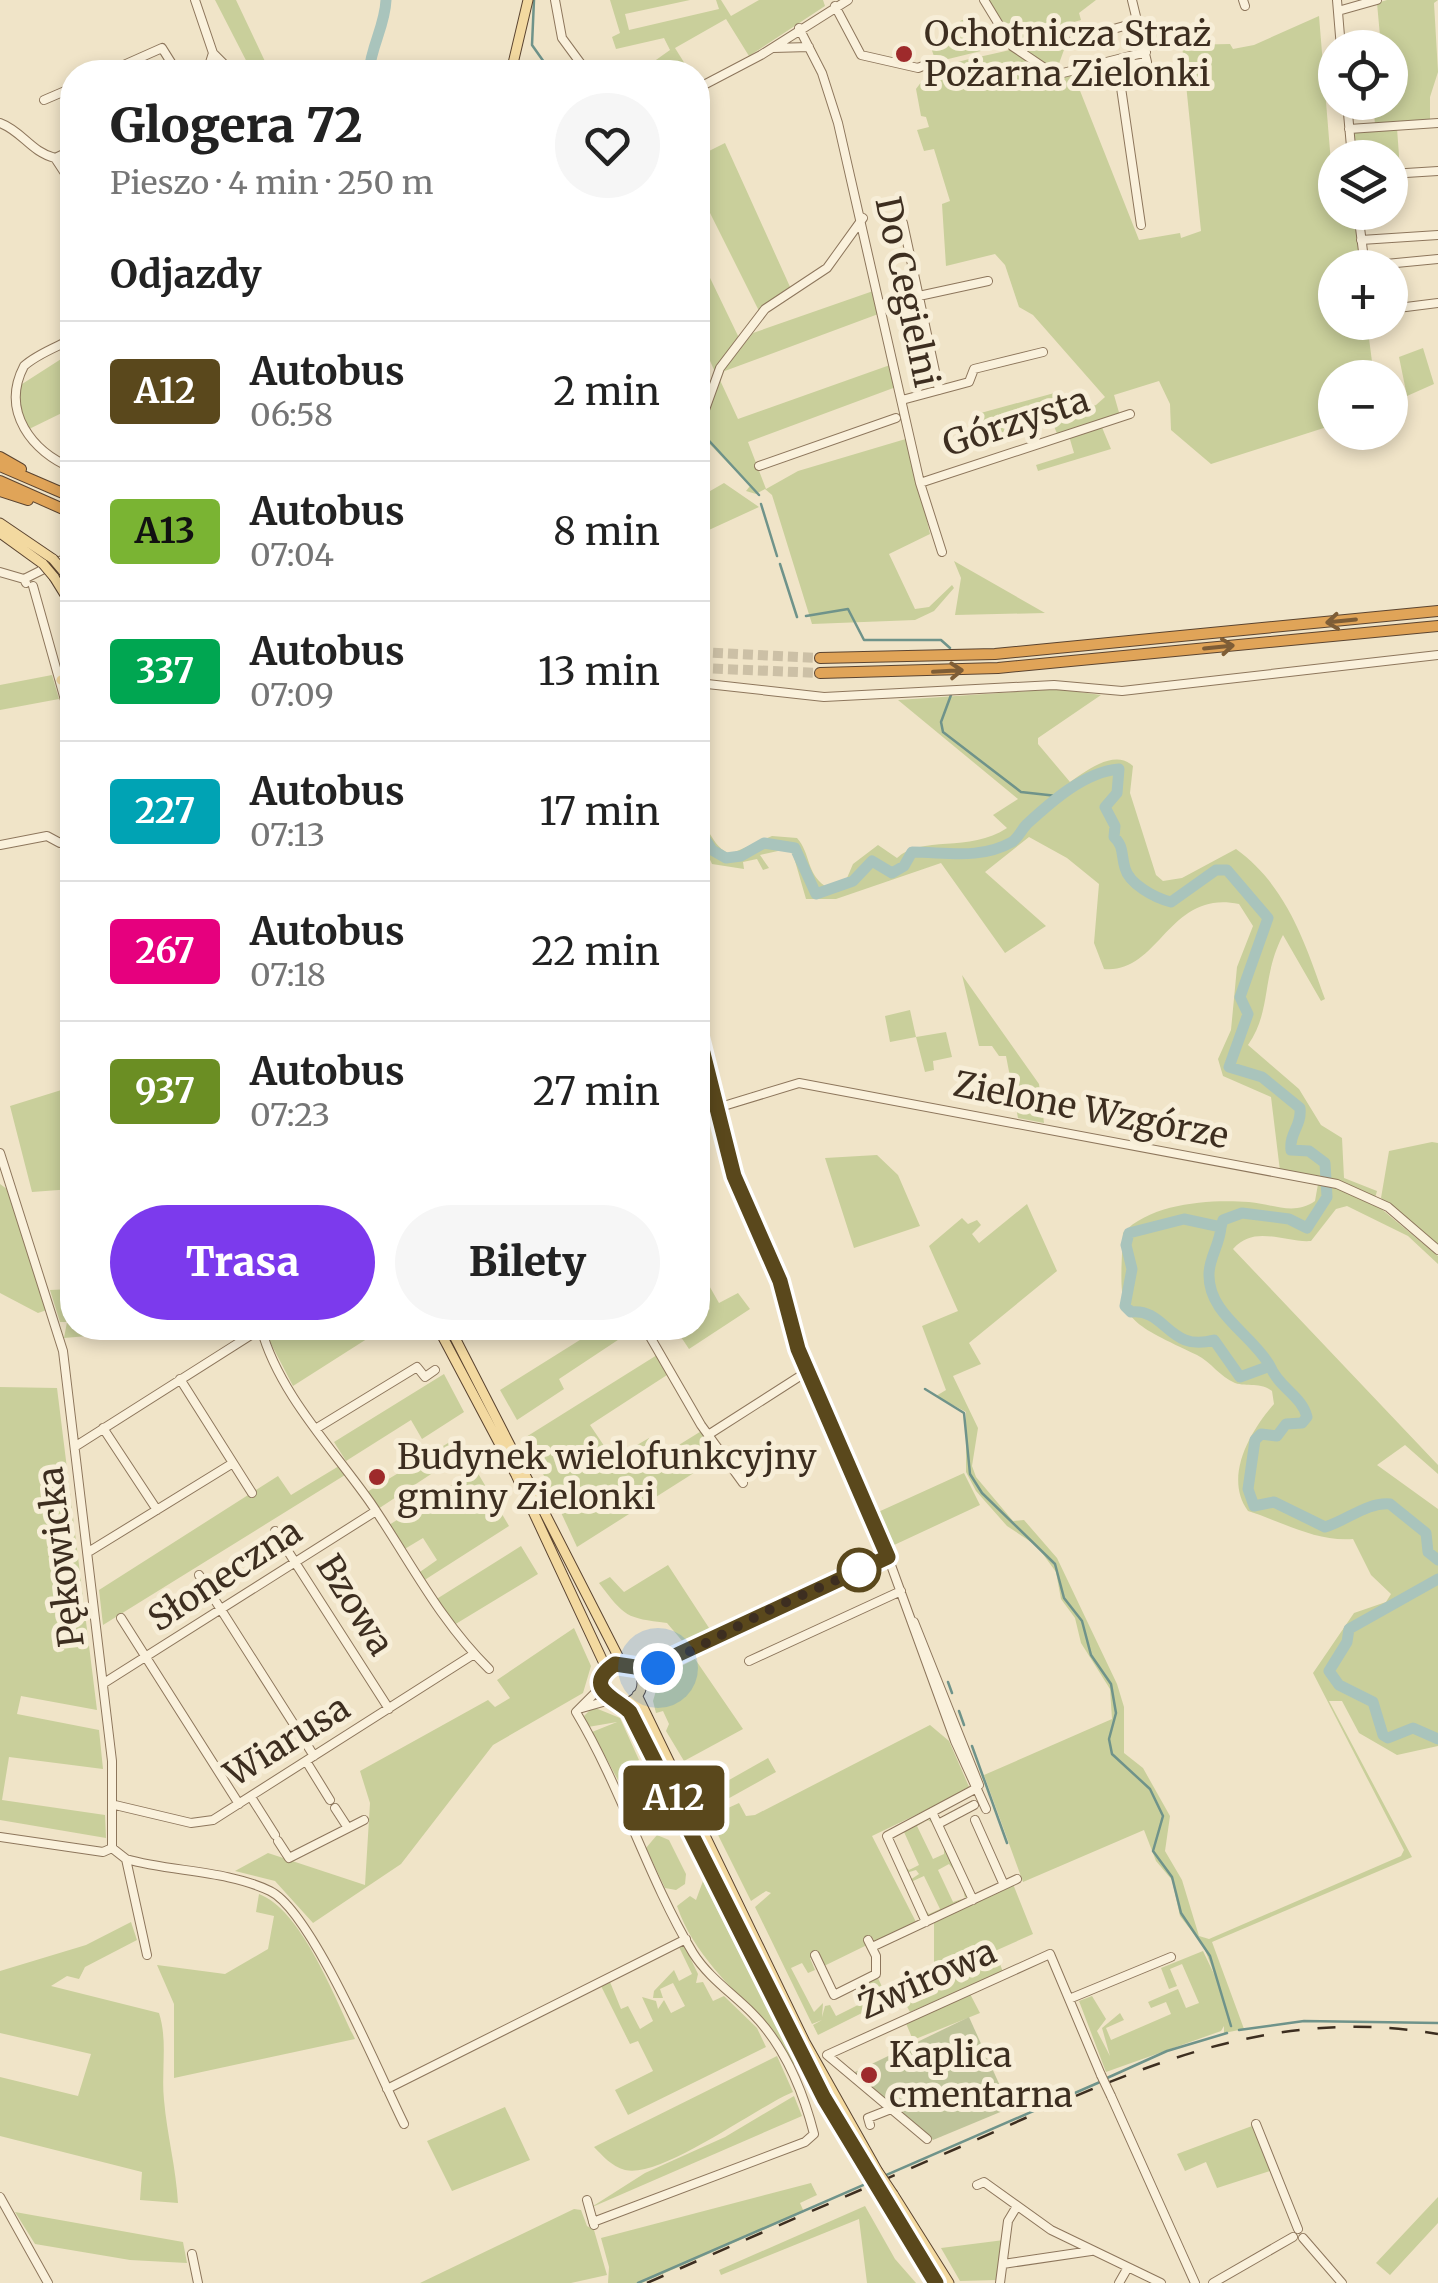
<!DOCTYPE html>
<html lang="pl">
<head>
<meta charset="utf-8">
<style>
	:root { --surface:#fff; --page:#f6f6f6; --text:#222; --muted:#767676; --line:#e0e0e0; --accent:#7c3aed }
	body { margin:0; font-family:Merriweather,serif; background:var(--page); color:var(--text); height:100vh; display:flex; flex-direction:column; font-size:38px; white-space:nowrap }
	* { box-sizing:border-box; margin:0 }
	p { font-size:32px; color:var(--muted) }
	.icon { flex:none; width:55px; height:55px; fill:none; stroke:currentColor; stroke-width:2; stroke-linecap:round; stroke-linejoin:round }
	.map { position:relative; flex:1; overflow:hidden }
	.drawer { position:absolute; left:60px; top:60px; width:650px; height:1280px; display:flex; flex-direction:column; background:var(--surface); border-radius:40px; box-shadow:0 5px 15px #0003 }
	.drawer>* { flex:none }
	.badge { padding:0 20px; border-radius:8px; font-size:35px; line-height:65px }
	.tools { position:absolute; left:1318px; top:30px; display:grid; gap:20px }
	.tools a { display:grid; place-items:center; width:90px; height:90px; border-radius:50%; background:var(--surface); box-shadow:0 5px 15px #0003; font-size:50px }
	.you { position:absolute; width:50px; height:50px; margin:-25px; border:8px solid #fff; border-radius:50%; background:#1a73e8; box-shadow:0 0 0 15px #1a73e833 }
	.map>.badge { position:absolute; translate:-50% -50%; box-shadow:0 0 0 5px #fff }
	h2 { padding:0 50px; font-size:38px; line-height:90px }
	.round { display:grid; place-items:center; flex:none; width:105px; height:105px; border-radius:52px; background:var(--page) }
	.head { display:flex; align-items:center; justify-content:space-between; height:170px; padding:0 50px }
	h1 { font-size:48px; font-weight:800; line-height:75px }
	.action { display:flex; gap:20px; margin-top:auto; padding:20px 50px }
	.action a { flex:1; height:115px; border-radius:60px; background:var(--accent); color:#fff; font-size:40px; font-weight:800; line-height:115px; text-align:center }
	.action a+a { background:var(--page); color:var(--text) }
	ul { padding:0; list-style:none }
	li { display:flex; align-items:center; gap:30px; height:140px; padding:0 50px; border-top:2px solid var(--line) }
	li div { flex:1 }
	li b { display:block; font-size:38px }
	li em { font-style:normal }
	li .badge { min-width:110px; font-weight:700; text-align:center }
	.map>svg:first-child { display:block }
</style>
</head>
<body>
<div class="map">
<svg width="1438" height="2283" viewBox="0 0 1438 2283">
	<rect width="100%" height="100%" fill="#f0e4c8"/>
	<path fill="#c9cf9b" d="M215 0H236L270 72H252Z
		M610 0H690L625 14 629 30 719 9 716 0H721L731 16 759 0H823L825 6 749 56 726 19 675 48 685 64 665 72H639L670 50 664 38 616 49 612 37 620 33Z
		M987 0H1096L1079 13 1081 20 1074 22 1056 72 1016 43Z
		M1387 0H1438L1434 3 1438 72 1430 97V121L1375 124 1373 103 1390 102V48L1381 47 1377 3Z
		M1319 16 1335 212 1356 213 1362 267 1335 268V322L1367 323 1374 377 1335 378V429L1330 426 1211 464 1171 430 1170 404 1159 381 1114 395 1120 416 1058 436 1051 419 983 440 977 414 1058 392 1063 414 1096 405 1105 397 1033 315 1019 307 1005 265 995 254 946 266 942 204 950 201 934 149 924 151 917 130 929 127 926 117 921 116 916 89C936 59 980 59 1013 49L1055 78 1073 73 1139 240 1180 233 1181 238 1201 231 1182 45 1230 44 1233 49 1254 45Z
		M965 19 981 51 936 62 929 42 963 30 960 21Z
		M1397 128 1400 170 1390 171V158L1355 157 1352 131Z
		M698 132 707 152 725 143 791 289 759 311 698 189Z
		M698 253 740 340 715 372 698 334Z
		M876 290 881 313 722 372 753 333Z
		M1423 348 1434 384 1407 396 1399 357Z
		M72 352V408L23 432 18 419 19 386Z
		M890 365 896 387 748 442 766 489 798 471 909 438 930 534 889 554 915 609 929 607 952 585 954 588 934 611 915 620 812 624 772 495 765 489 756 494 746 491 750 486 698 432 719 378 738 419Z
		M1101 425 1111 449 1038 471 1036 465 1074 453 1069 436Z
		M724 483 759 507 698 535V498Z
		M954 561 1045 613 955 615 961 578Z
		M52 675 59 699 0 710V685Z
		M1058 689 1101 695 1038 738V744L1070 782C1087 770 1115 749 1133 766L1130 793 1156 875 1163 881 1182 878 1236 849C1286 885 1305 942 1325 999L1321 1001 1283 935C1261 977 1272 1011 1248 1045L1299 1089 1321 1125 1342 1138 1344 1178 1377 1191 1375 1198 1333 1186 1373 1202 1438 1256V1264L1408 1236 1347 1206 1336 1209 1311 1241C1284 1243 1255 1224 1233 1249L1438 1465V1474L1405 1445 1377 1465 1438 1509V1746L1397 1755 1359 1733 1342 1701H1329L1412 1857 1212 1942 1244 2029 1224 2033V2026L1221 2031 1106 2072 1079 2001 1092 1996 1106 2019 1097 2031 1110 2056 1102 2028 1120 2013 1124 2020 1106 2028 1111 2040 1171 2014 1166 2002 1151 2008 1148 2002 1178 1989 1186 2008 1199 2003 1182 1964 1170 1969 1177 1986 1169 1989 1161 1968 1203 1951 1215 1976 1204 1947 1180 1916 1172 1880 1156 1861 1144 1830 1023 1882 984 1775 1112 1719 1110 1689 1081 1643 1075 1618 1061 1599 1056 1572 1037 1546 1007 1526 976 1491 966 1472V1412L936 1396 946 1390 922 1326 958 1311 929 1246 962 1218 968 1224 977 1220 981 1225 972 1234 979 1243 1027 1204 1057 1271 969 1343 981 1364 953 1376 978 1428 972 1466 976 1477 1013 1521 1024 1520 1057 1558 1117 1684 1124 1707V1753L1143 1768 1170 1816 1165 1851 1182 1880 1199 1936 1209 1939 1401 1856 1404 1850 1313 1673 1354 1613 1386 1602 1391 1594 1371 1575 1353 1539C1316 1542 1283 1522 1248 1511 1223 1477 1251 1430 1274 1404L1272 1391C1261 1382 1247 1387 1235 1383 1220 1377 1211 1362 1197 1355 1116 1317 1119 1319 1123 1233 1151 1203 1210 1199 1249 1202 1273 1204 1294 1216 1315 1201L1318 1184 1280 1171 1271 1097 1223 1076 1218 1059 1231 1030 1237 967 1253 926 1239 904C1168 889 1160 974 1104 969L1094 943 1099 884 1067 858 1029 837 985 872 1046 926 1005 953 941 863 836 899H806L793 854 787 849 760 855 769 868 763 870 757 859 743 862 744 869 712 864 698 834V820C713 832 712 846 730 854L772 836 797 838C811 854 806 873 825 886L847 878 853 864 878 845 897 858C920 835 970 853 1007 828L993 815 1018 799 898 700Z
		M962 975 1039 1084 1044 1123 1018 1118 1006 1056H999L992 1046H979Z
		M910 1010 916 1037 946 1032 952 1057 933 1061 934 1070 925 1072 916 1037 890 1042 885 1016Z
		M71 1087 72 1189 32 1192 10 1106Z
		M1432 1142 1438 1143V1246L1381 1198 1389 1151Z
		M877 1155 898 1175 920 1226 854 1248 825 1158Z
		M0 1184 11 1192 47 1310 38 1313 0 1293Z
		M703 1275 719 1303 738 1293 750 1309 689 1349 677 1331 698 1328V1317L710 1309 701 1291 698 1292V1279Z
		M72 1289V1328H135V1332L64 1338 67 1322H60L50 1290Z
		M267 1328H384L293 1386 267 1336Z
		M599 1328H636L559 1379 564 1389 517 1420 500 1390Z
		M657 1355 667 1375 590 1425 613 1459 649 1438 661 1456 703 1430 719 1457 577 1547 526 1437Z
		M444 1374 464 1412 422 1439 411 1420 346 1461 334 1442Z
		M0 1387 57 1388 97 1710 21 1696 17 1714 99 1730 103 1769 9 1757 2 1800 105 1815 106 1838 0 1820Z
		M458 1437 466 1451 378 1509 367 1492Z
		M339 1466 345 1475 103 1625 99 1590 278 1476 291 1495Z
		M476 1470 509 1526 423 1581 417 1574 437 1560 423 1538 403 1550 389 1525Z
		M964 1473 980 1505 892 1546 876 1513Z
		M521 1546 538 1574 454 1625 435 1600Z
		M668 1565 711 1631 684 1643 667 1623C626 1618 625 1617 599 1583L610 1577 624 1592Z
		M574 1628 591 1666 583 1693 493 1745 401 1864 313 1923 275 1881 235 1871 268 1853 365 1885 370 1803 360 1771 488 1700 495 1707 510 1698 497 1680Z
		M695 1659 743 1729 684 1761 666 1731 669 1724 663 1711 656 1713 653 1701 660 1677Z
		M593 1707 620 1718 639 1760 619 1782 592 1732 617 1722 588 1727 584 1716Z
		M930 1725 949 1741 970 1789 872 1836 916 1922 875 1942 872 1937 865 1940 867 1945 824 1966 819 1954 810 1958 815 1970 808 1973 802 1963 791 1968 814 2012 823 2003 822 2017 825 2006 830 2005 836 2016 868 2000 861 1985 878 1978 888 2000 818 2035 813 2025 822 2020 812 2024 755 1907 771 1893 766 1891 751 1901 699 1797 768 1758 776 1772 724 1801 728 1808 739 1803 746 1816 755 1815Z
		M640 1764 647 1770 680 1836 664 1826 645 1831 633 1823 625 1796 643 1793 644 1789 625 1790 620 1785Z
		M931 1819 934 1824 928 1820 917 1826 933 1859 944 1854V1846L957 1874 949 1864 938 1870 953 1902 965 1898 962 1884 968 1896 929 1917 921 1905 929 1914 940 1909 924 1876 913 1881 915 1891 910 1880 919 1874 916 1870 906 1873 902 1863 909 1870 919 1865 904 1832 893 1837 894 1848 891 1836Z
		M657 1835 669 1840 686 1874 685 1884 676 1890 665 1888 646 1848Z
		M703 1881 787 2049 796 2063 791 2065C759 2005 698 1969 677 1906L690 1896 696 1900Z
		M1013 1884 1033 1934 995 1951 1003 1972 910 2012 900 1994 934 1979V1922Z
		M259 1894C302 1910 335 1999 355 2039L174 2078V2004L157 1965 225 1974 268 1949 274 1916 256 1912Z
		M131 1922 137 1940 85 1967 79 1979 67 1976 51 1986 159 2013C168 2041 161 2071 164 2100 167 2135 176 2167 178 2203L140 2200 142 2172 0 2136V2077L78 2096 91 2054 0 2033V1971L86 1945Z
		M684 1945 698 1974 696 1983 703 1982 713 2001 724 1996 757 2028 766 2047 628 2115 615 2090 653 2071 638 2041 630 2044 601 1986 610 1982 621 2009 628 2006 640 2029 653 2021 642 1997 656 2001 658 2009 664 2000 671 2013 685 2006 673 1983 660 1989 663 1998H653L654 1991 674 1970 679 1981 692 1974 679 1947Z
		M969 1992 980 2013 913 2040 905 2021Z
		M777 2056 793 2092C755 2108 661 2179 625 2170 611 2166 603 2156 594 2147Z
		M794 2096 802 2116 590 2208 645 2173 725 2137Z
		M505 2107 530 2160 452 2191 427 2141Z
		M1252 2126 1270 2171 1217 2188 1206 2162 1185 2171 1177 2154Z
		M811 2183 817 2195 800 2203 804 2212 642 2283H608L609 2267 601 2238Z
		M1438 2197V2223L1390 2275 1376 2263Z
		M865 2206 895 2259 916 2283H867L859 2219 721 2275 719 2270Z
		M574 2209 581 2210 587 2226 594 2230 607 2275 571 2283H420Z
		M15 2212 183 2242 187 2263 130 2260 35 2244Z
		M1004 2240 998 2280 960 2281 941 2248Z"/>
	<path fill="#bfc49a" d="M969 2017 1010 2108 933 2140 853 2073Z"/>
	<g fill="none" stroke-linecap="round" stroke-linejoin="round">
		<path stroke="#6f938a" stroke-width="2.5" d="M534 0 532 45 551 72
			M701 432 759 495
			M761 504 777 556
			M780 564 797 617
			M806 616 848 609 864 640H941L950 648
			M951 695 941 722 943 732 1021 792 1057 796
			M925 1389 964 1413 970 1474 982 1493 1055 1564 1064 1598 1082 1621 1091 1655 1111 1684 1116 1713 1109 1739 1112 1754 1150 1789 1163 1816 1153 1851 1172 1877 1181 1913 1210 1956 1231 2026
			M948 1682 952 1693
			M959 1711 964 1725
			M972 1746 1007 1843
			M1239 2030 1304 2021 1438 2023
			M1107 2078 1167 2051 1227 2033
			M638 2283 1100 2082"/>
		<path stroke="#a9c4bc" stroke-width="11" d="M369 72C371 46 385 26 386 0
			M698 828 712 850 726 858 741 856 764 843 795 848 816 894 853 881 872 861 892 873 904 866 912 852C946 852 980 860 1012 842 1019 837 1021 830 1027 824 1051 802 1084 772 1119 769L1117 793 1105 807 1115 826 1114 837C1124 846 1121 855 1125 868 1129 884 1155 898 1171 902L1216 870H1227L1268 918 1240 997 1248 1014 1229 1067 1262 1077 1300 1108C1302 1126 1289 1133 1291 1150L1309 1151 1325 1163 1327 1197 1307 1228 1289 1219 1242 1213 1223 1220 1221 1227 1184 1219 1129 1233 1126 1245 1132 1269 1125 1306 1131 1312C1166 1308 1169 1353 1214 1340L1240 1377 1270 1366C1279 1388 1302 1396 1307 1417L1302 1423 1286 1424 1277 1436 1261 1434 1255 1440 1248 1489 1254 1506 1274 1502 1325 1527C1348 1520 1367 1502 1390 1504L1426 1533 1428 1552 1438 1560
			M1221 1227C1220 1244 1209 1258 1209 1274 1208 1314 1252 1334 1270 1366
			M1438 1579 1349 1629 1347 1642 1329 1671 1339 1685 1373 1702 1383 1735 1388 1738 1413 1728 1438 1739"/>
		<path stroke="#ccc0a6" stroke-width="10" stroke-dasharray="10 5" stroke-linecap="butt" d="M698 652 820 658
			M698 668 820 673"/>
		<g stroke="#8d765c" stroke-width="10">
			<path id="minor" d="M195 0 213 53 207 72
				M555 0 562 38 587 72
				M984 0 1012 46 1055 75 1146 52
				M1132 0 1147 62 1118 67 1141 225
				M1243 0 1245 6
				M1337 0 1341 48
				M835 6 861 55 918 68 928 64
				M1338 11 1377 0
				M799 28 822 73 838 123 920 483 942 552
				M1068 42 1138 22
				M773 48 809 47
				M213 53 232 72
				M108 72 162 48 177 72
				M698 88 761 55 848 0
				M44 100 72 88
				M1347 102 1352 158
				M0 123C22 131 31 152 55 158L72 184
				M1349 129 1438 123
				M55 158 72 150
				M1390 174 1438 171
				M1358 212 1365 267
				M903 223 939 390
				M1361 240 1438 235
				M1365 266 1438 259
				M882 304 988 281
				M1390 309 1438 303
				M72 339C57 347 37 354 24 366 0 412 33 452 72 468
				M902 400 969 382 974 369 1043 352
				M698 429 720 368 765 309 827 268 863 218
				M759 466 896 418
				M920 483 1130 414
				M0 572 24 579 26 583
				M24 579 72 555
				M33 586 72 725
				M698 683 824 697 1054 685 1122 691 1438 655
				M0 845 47 836 60 843 72 841
				M698 1094 716 1103
				M717 1108 799 1083 1337 1184 1388 1207 1438 1250
				M0 1153 63 1351 112 1761V1848
				M261 1328C278 1392 332 1448 370 1502 409 1559 439 1620 489 1669
				M645 1328 701 1425 743 1483
				M180 1379 252 1493
				M103 1428 157 1510
				M317 1428 417 1367 425 1377 435 1370
				M708 1435 808 1371
				M76 1446 262 1328
				M275 1531 389 1709
				M90 1551 233 1463
				M888 1557 955 1741 986 1809
				M199 1575 314 1756
				M121 1618 239 1804
				M914 1622 979 1785
				M749 1661 901 1591
				M104 1683 376 1511
				M582 1708 610 1700
				M306 1761 330 1800
				M251 1797 275 1835
				M115 1805 191 1823 213 1820 474 1654
				M335 1808 348 1828
				M932 1812 973 1900
				M975 1820 1004 1885
				M938 1824 974 1805
				M0 1837 103 1852 112 1848
				M278 1841 289 1858 364 1820
				M112 1848 126 1859 147 1955
				M126 1859C171 1872 227 1870 270 1891 312 1911 380 2076 404 2124
				M926 1922 887 1836 975 1789
				M872 1947 1017 1879
				M815 1955 834 1995 876 1974V1956L868 1940
				M1069 1999 1171 1957
				M387 2089 686 1939
				M1111 2096 1195 2283
				M1256 2124 1298 2229
				M870 2125 868 2118 891 2109
				M927 2139 827 2055 1050 1954 1101 2075
				M977 2185 984 2182 1051 2230 1161 2283
				M0 2197 48 2283
				M587 2200 594 2225
				M593 2222 805 2142 814 2134C803 2091 784 2045 752 2013 732 1993 708 1977 693 1953 647 1876 622 1789 576 1712L602 1686
				M1303 2238 1342 2283
				M192 2254 198 2283
				M1003 2264 1091 2251
				M1000 2283 1008 2221 1017 2206
				M1119 2283 1127 2269
				M1213 2283 1293 2237"/>
		</g>
		<g stroke="#5b4430" stroke-width="11">
			<path id="major" d="M511 72 528 0
				M0 523 53 559
				M0 533 43 564
				M64 572 72 584
				M54 577 72 606
				M61 680 72 675
				M438 1328 516 1475 607 1670
				M450 1328 621 1662
				M602 1683a20 20 0 1 1 40 0a20 20 0 1 1-40 0Z
				M637 1668 666 1660 888 1557 798 1349 780 1281 735 1176 698 1033
				M637 1695 805 2042 877 2170
				M621 1703 630 1712 796 2045 868 2173
				M893 2194 949 2283
				M883 2198 936 2283"/>
		</g>
		<g stroke="#5b4430" stroke-width="12">
			<path id="highway" d="M0 457 21 469
				M0 466 72 497
				M0 481 72 513
				M0 491 28 500
				M820 658 995 654 1438 611
				M820 673 998 668 1438 626"/>
		</g>
		<use href="#minor" stroke="#faf1dc" stroke-width="8"/>
		<use href="#major" stroke="#f3d9a0" stroke-width="9"/>
		<use href="#highway" stroke="#e0a458" stroke-width="10"/>
		<path stroke="#3d2e20" stroke-width="2.5" stroke-dasharray="18 18" stroke-linecap="butt" d="M647 2283C751 2237 856 2192 960 2147 1118 2078 1259 2003 1438 2034"/>
		<g stroke="#8d765c" stroke-width="10" stroke-linecap="butt">
			<path id="minor-bridge" d="M1101 2075 1111 2096"/>
		</g>
		<g stroke="#5b4430" stroke-width="11" stroke-linecap="butt">
			<path id="major-bridge" d="M53 559 64 572
				M43 564 54 577
				M877 2170 893 2194
				M868 2173 883 2198"/>
		</g>
		<use href="#minor-bridge" stroke="#faf1dc" stroke-width="8"/>
		<use href="#major-bridge" stroke="#f3d9a0" stroke-width="9"/>
	</g>
	<defs><path id="oneway-shaft" d="M-6 0H5M1.5-3L5.5 0L1.5 3" fill="none" stroke-width="1.6" stroke-linecap="round" stroke-linejoin="round" transform="scale(2.5)"/></defs>
	<g stroke="#7e5d36">
		<use href="#oneway-shaft" transform="translate(1341 621) rotate(174)"/>
		<use href="#oneway-shaft" transform="translate(1219 647) rotate(-6)"/>
		<use href="#oneway-shaft" transform="translate(948 671) rotate(-3)"/>
	</g>
	<g fill="none" stroke-linecap="round" stroke-linejoin="round">
		<g stroke="#fff" stroke-width="22">
			<path id="line" d="M698 1033 734 1176 780 1281 798 1349 888 1557 666 1660 642 1668 615 1664C580 1688 618 1699 630 1712L824 2098 936 2283"/>
		</g>
		<use href="#line" stroke="#5a481c" stroke-width="15"/>
		<path stroke="#3d2e20" stroke-width="10" stroke-dasharray="0 18" d="M658 1668 771 1609 859 1570"/>
	</g>
	<g fill="#9e2a2b" stroke="#f7eed8" stroke-width="4">
		<circle cx="904" cy="54" r="10"/>
		<circle cx="377" cy="1477" r="10"/>
		<circle cx="869" cy="2075" r="10"/>
	</g>
	<circle fill="#fff" stroke="#5a481c" stroke-width="5" cx="859" cy="1570" r="20"/>
	<g text-anchor="middle" dominant-baseline="central" stroke-width="10" stroke-linejoin="round" paint-order="stroke">
		<g font-size="35" fill="#3d2e20" stroke="#f7eed8" text-anchor="start">
			<text x="924" y="34">Ochotnicza Straż<tspan x="924" dy="40">Pożarna Zielonki</tspan></text>
			<text x="397" y="1457">Budynek wielofunkcyjny<tspan x="397" dy="40">gminy Zielonki</tspan></text>
			<text x="889" y="2055">Kaplica<tspan x="889" dy="40">cmentarna</tspan></text>
		</g>
		<g font-size="35" fill="#3d2e20" stroke="#f7eed8">
			<text transform="translate(907 292) rotate(78)">Do Cegielni</text>
			<text transform="translate(1016 422) rotate(-18)">Górzysta</text>
			<text transform="translate(1091 1110) rotate(11)">Zielone Wzgórze</text>
			<text transform="translate(61 1557) rotate(-97)">Pękowicka</text>
			<text transform="translate(225 1575) rotate(-33)">Słoneczna</text>
			<text transform="translate(355 1605) rotate(58)">Bzowa</text>
			<text transform="translate(287 1741) rotate(-32)">Wiarusa</text>
			<text transform="translate(927 1979) rotate(-24)">Żwirowa</text>
		</g>
	</g>
</svg>
<div class="tools">
<a><svg class="icon" aria-label="locate" viewBox="0 0 24 24"><circle cx="12" cy="12" r="6"/><path d="M12 2v4M12 18v4M2 12h4M18 12h4"/></svg></a>
<a><svg class="icon" aria-label="layers" viewBox="0 0 24 24"><path d="M12 4l9 5-9 5-9-5zM3 14l9 5 9-5"/></svg></a>
<a>+</a>
<a>−</a>
</div>
<div class="you" style="left:658px;top:1668px"></div>
<b class="badge" style="left:674px;top:1798px;background:#5a481c;color:#fff">A12</b>
<section class="drawer">
<div class="head"><div><h1>Glogera 72</h1><p>Pieszo · 4 min · 250 m</p></div><a class="round"><svg class="icon" aria-label="heart" viewBox="0 0 24 24"><path d="M12 20l-8-8c-3-5 5-10 8-4 3-6 11-1 8 4z"/></svg></a></div>
<h2>Odjazdy</h2>
<ul>
<li><span class="badge" style="background:#5a481c;color:#fff">A12</span><div><b>Autobus</b><p>06:58</p></div><em>2 min</em></li>
<li><span class="badge" style="background:#7ab433;color:#111">A13</span><div><b>Autobus</b><p>07:04</p></div><em>8 min</em></li>
<li><span class="badge" style="background:#00a651;color:#fff">337</span><div><b>Autobus</b><p>07:09</p></div><em>13 min</em></li>
<li><span class="badge" style="background:#00a3b4;color:#fff">227</span><div><b>Autobus</b><p>07:13</p></div><em>17 min</em></li>
<li><span class="badge" style="background:#e6007e;color:#fff">267</span><div><b>Autobus</b><p>07:18</p></div><em>22 min</em></li>
<li><span class="badge" style="background:#6b8e23;color:#fff">937</span><div><b>Autobus</b><p>07:23</p></div><em>27 min</em></li>
</ul>
<div class="action"><a>Trasa</a><a>Bilety</a></div>
</section>
</div>
</body>
</html>
